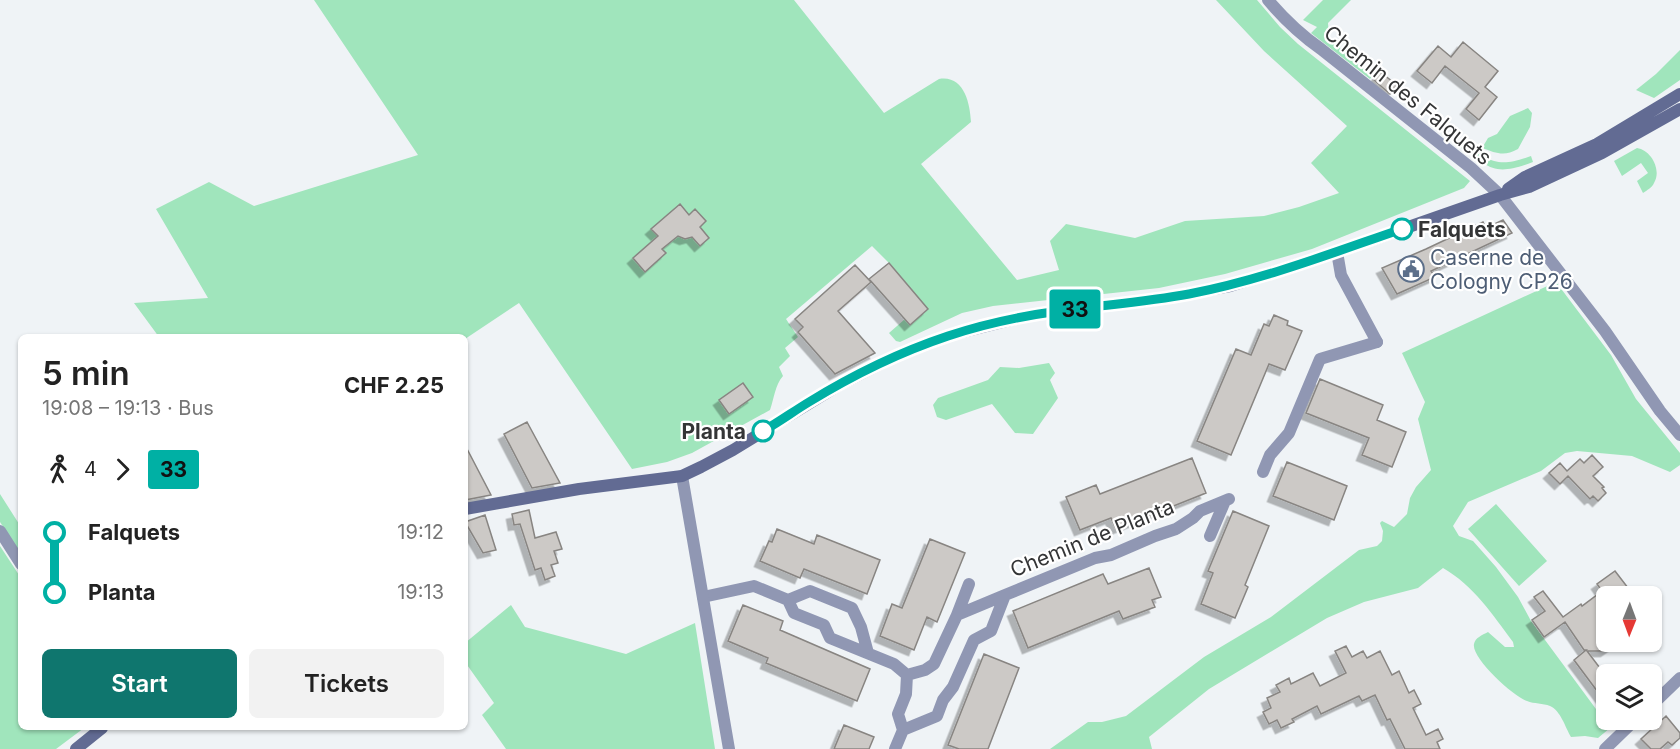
<!DOCTYPE html>
<html lang="en">
<head>
<meta charset="utf-8">
<style>
	:root { --surface:#fff; --page:#f2f2f2; --text:#222; --muted:#767676; --accent:#0f766e }
	body { margin:0; font-family:Inter,sans-serif; background:var(--page); color:var(--text); height:100vh; display:flex; flex-direction:column; font-size:22px; white-space:nowrap }
	* { box-sizing:border-box; margin:0 }
	p { font-size:20px; color:var(--muted) }
	.icon { flex:none; width:33px; height:33px; fill:none; stroke:currentColor; stroke-width:2; stroke-linecap:round; stroke-linejoin:round }
	.map { position:relative; flex:1; overflow:hidden }
	.side { position:absolute; left:18px; top:334px; width:450px; height:396px; display:flex; flex-direction:column; background:var(--surface); border-radius:9px; box-shadow:0 2px 4px #0004 }
	.side>* { flex:none }
	.badge { padding:0 12px; border-radius:4px; font-size:21px; line-height:39px }
	.needle { width:39px; rotate:181deg }
	.buttons { position:absolute; left:1596px; top:586px; display:grid; gap:12px }
	.buttons a { display:grid; place-items:center; width:66px; height:66px; border-radius:9px; background:var(--surface); box-shadow:0 2px 4px #0004; font-size:30px }
	.map>.badge { position:absolute; translate:-50% -50%; box-shadow:0 0 0 3px #fff }
	.legs { display:flex; align-items:center; gap:9px; height:66px; padding:0 24px; font-size:20px }
	.legs p { margin-inline-start:auto }
	.head { display:flex; align-items:center; justify-content:space-between; height:102px; padding:0 24px }
	h1 { font-size:33px; font-weight:600; line-height:45px }
	.action { display:flex; gap:12px; margin-top:auto; padding:12px 24px }
	.action a { flex:1; height:69px; border-radius:9px; background:var(--accent); color:#fff; font-size:24px; font-weight:600; line-height:69px; text-align:center }
	.action a+a { background:var(--page); color:var(--text) }
	ul { padding:0 24px; list-style:none }
	li { display:flex; align-items:center; gap:21px; height:60px; font-size:22px }
	li i { display:grid; place-items:center; width:9px; height:100%; margin:0 8px; background:currentColor }
	li i::after { content:''; width:15px; height:15px; margin:-8px; border:4px solid; border-radius:50%; background:var(--surface) }
	li p { margin-inline-start:auto }
	li:first-child i { background:linear-gradient(#0000 50%,currentColor 0) }
	li:last-child i { background:linear-gradient(currentColor 50%,#0000 0) }
	.map>svg:first-child { display:block }
</style>
</head>
<body>
<div class="map">
<svg width="1680" height="749" viewBox="0 0 1680 749">
	<defs>
		<filter id="shadow"><feDropShadow dx="-5.5" dy="5.5" stdDeviation="0" flood-color="#0004"/></filter>
	</defs>
	<rect width="100%" height="100%" fill="#eff3f6"/>
	<path fill="#a0e5bc" d="M314 0H794L884 113 939 79C964 75 970 103 971 122L921 164 1017 280 1059 270 1050 241 1066 224 1135 238 1185 221 1264 216 1299 207 1339 193 1311 163 1347 126 1264 51 1216 0H1257L1280 27 1298 44 1470 181 1464 188 1312 249 1225 274 1159 288 993 306 962 313 900 342 896 341 889 333 905 319 910 325 928 309 889 263 872 246 786 319 798 337 785 348 790 356 779 367 783 376C775 385 774 399 770 410L692 453 667 462 632 469 519 303 465 339V338L159 337 134 303 208 298 156 209 209 182 254 206 418 155Z
		M1323 0H1351L1328 23 1329 38 1372 76 1370 79 1311 33 1317 27 1303 20Z
		M1680 50V80L1654 98 1636 90 1656 74Z
		M1528 108 1532 113 1530 127 1518 149C1504 157 1496 153 1482 148L1488 138 1497 134 1510 116Z
		M1462 142C1491 161 1496 169 1531 156L1533 162C1493 177 1491 168 1458 146Z
		M1637 148C1651 150 1662 170 1654 183 1652 188 1647 190 1643 193L1637 181 1648 173 1641 163 1622 176 1614 161Z
		M1556 282 1611 355 1636 399 1680 453V465L1670 472 1632 456 1577 451 1565 453 1541 471 1468 502 1453 526 1459 536 1473 541 1496 567 1518 597 1531 621 1610 728 1598 738 1585 736 1571 737C1565 727 1561 711 1550 706 1543 703 1534 704 1527 701 1514 697 1471 658 1474 644 1475 638 1482 635 1488 632L1505 647H1514L1513 642C1492 614 1474 586 1443 568L1418 588 1364 602 1327 618 1209 689 1149 737 1152 749H1050L1088 722H1102L1126 716 1204 657 1271 617 1359 550 1377 546 1382 541 1383 531 1380 523 1382 521 1394 527 1407 514 1410 498 1416 487 1431 470 1418 419 1425 402 1402 353Z
		M1049 363 1055 373 1050 380 1058 398 1033 434 1015 433 992 404 946 420 937 417 933 405 938 398 988 380 1000 367 1019 368Z
		M0 494 21 527V554L0 522Z
		M1496 504 1547 561 1519 586 1468 529Z
		M0 546 21 578V728H84L56 749H0Z
		M511 605 525 627 626 654 695 623 715 749H506L482 715 494 703 465 662V643Z"/>
	<path fill="#ccc9c6" stroke="#888582" stroke-width="1.5" filter="url(#shadow)" d="M1463 42 1498 71 1485 87 1497 97 1479 120 1466 109 1479 93 1445 66 1432 83 1417 71 1438 46 1451 57Z
		M1380 72 1397 85 1390 94 1374 80Z
		M680 204 689 215 695 209 706 221 700 227 709 238 700 246 692 237 685 239 678 236 662 249 666 253 645 272 633 258 658 236 651 229Z
		M1503 220 1512 233 1431 271 1435 277 1397 294 1382 268 1426 249 1483 222 1486 228Z
		M889 263 928 309 910 325 869 279Z
		M855 265 871 282 838 311 875 353 835 374 798 332 803 327 795 319Z
		M1274 315 1288 321 1287 325 1302 331 1285 370 1269 364 1231 455 1197 441 1236 349 1251 355 1264 324 1269 326Z
		M1320 379 1383 405 1377 420 1406 432 1392 467 1362 455 1369 438 1306 413Z
		M743 383 753 397 729 414 719 400Z
		M527 422 560 483 532 488 504 434Z
		M465 445 491 495 465 500Z
		M1592 455 1603 467 1593 476 1604 487 1602 488 1606 493 1598 501 1593 496 1590 499 1568 476 1560 484 1549 473 1560 463 1567 471 1580 459 1584 463Z
		M1192 458 1206 493 1116 529 1111 518 1080 530 1066 497 1096 485 1100 494Z
		M1287 462 1347 486 1334 520 1273 496Z
		M529 510 535 538 556 532 562 549 554 551 558 563 551 565 555 576 545 580 541 568 535 570 520 524 514 525 512 514Z
		M1233 511 1269 526 1245 585 1248 587 1235 618 1201 604 1213 573 1208 571Z
		M485 515 496 550 483 553 465 522Z
		M777 529 814 544 817 535 880 560 867 594 804 569 800 578 760 561 769 541 772 542Z
		M930 539 965 553 937 622 927 617 914 650 880 636 892 604 902 608Z
		M1149 568 1161 597 1152 600 1155 607 1123 619 1119 611 1028 648 1013 611 1103 574 1108 584Z
		M1615 571 1635 597H1606V620L1598 626 1606 637V642H1610L1613 646 1606 651H1587L1606 676V703L1574 660 1586 650H1584L1565 622 1544 637 1532 620 1545 611 1534 597 1543 591 1563 617 1581 604 1582 606 1602 591 1597 584Z
		M743 605 783 621 780 630 870 669 857 701 766 663 768 658 728 641Z
		M1346 646 1352 657 1363 651 1367 658 1380 651 1392 675 1399 671 1409 693 1414 690 1421 704 1413 708 1426 735 1438 729 1443 739 1437 742 1440 749H1405L1390 719 1387 720 1375 695 1362 701 1359 696 1321 714 1317 706 1292 719 1294 722 1281 728 1277 720 1269 724 1263 712 1271 708 1267 698 1280 692 1276 685 1289 678 1291 684 1313 673 1320 686 1346 673 1335 651Z
		M984 654 1019 668 988 749H959L948 745Z
		M1666 716 1680 733V738L1672 745 1668 742 1660 749H1651L1641 739Z
		M844 725 874 737 869 749H834Z"/>
	<g fill="none" stroke-linecap="round" stroke-linejoin="round">
		<path stroke="#9097b3" stroke-width="12" d="M1263 472 1270 455 1289 433 1320 359 1377 342
			M1210 536 1225 501
			M703 597 754 586 788 600 794 613 824 625 830 638 894 664 907 675
			M788 600 810 591 852 608 861 627 868 653
			M957 615 969 584
			M903 730 898 714 906 694 907 675 925 670 934 664 957 615 1005 595
			M895 749 903 730 937 716 943 700 953 687 974 640 991 631 1005 595 1095 558 1111 555 1155 536 1176 529 1193 518 1200 511 1229 499"/>
		<path stroke="#9097b3" stroke-width="12" d="M1268 0C1284 19 1301 35 1321 49L1471 168 1500 195 1605 331 1660 411 1680 435
			M1337 252 1341 275 1377 342
			M682 476 729 749
			M0 531 21 564
			M1652 705 1680 678
			M1605 749 1635 720"/>
		<path stroke="#626b93" stroke-width="12" d="M1508 189 1525 177 1597 144 1680 94
			M465 509 579 489 682 476 701 467 733 450 841 384 900 354 947 336 1022 317 1059 311 1154 300 1230 286 1337 252 1500 195 1529 187 1602 153 1680 109
			M76 749 102 728"/>
	</g>
	<g fill="none" stroke-linecap="round" stroke-linejoin="round">
		<g stroke="#fff" stroke-width="14">
			<path id="line-1" d="M763 431C779 422 794 411 809 402 853 375 900 352 948 336 984 324 1022 316 1059 311 1103 305 1146 302 1189 294 1262 280 1332 253 1402 229"/>
		</g>
		<use href="#line-1" stroke="#00b0a4" stroke-width="9"/>
	</g>
	<defs>
		<g id="civic-ring" transform="scale(1.35)"><circle r="9.5" fill="#fff" stroke="#5c6f8a" stroke-width="1.5"/><path d="M-.6-6.5H3V-4.5H.6V-3L4-1V1h2V6H-6V1h2V-1L-.6-3ZM-1.2 2.5V6h2.4V2.5Z" fill="#5c6f8a"/></g>
	</defs>
	<g fill-rule="evenodd">
		<use href="#civic-ring" x="1411" y="269"/>
	</g>
	<g fill="#fff" stroke="#00b0a4" stroke-width="3">
		<circle cx="1402" cy="229" r="10"/>
		<circle cx="763" cy="431" r="10"/>
	</g>
	<g text-anchor="middle" dominant-baseline="central" stroke-width="4.5" stroke-linejoin="round" paint-order="stroke">
		<g font-size="21" fill="#343536" stroke="#fff">
			<text transform="translate(1408 95) rotate(39)">Chemin des Falquets</text>
			<text transform="translate(1092 538) rotate(-22)">Chemin de Planta</text>
		</g>
		<g font-size="21" font-weight="bold" fill="#343536" stroke="#fff" text-anchor="start">
			<text x="1418" y="229">Falquets</text>
			<text x="746" y="431" text-anchor="end">Planta</text>
		</g>
		<g font-size="21" fill="#4e5e75" stroke="#fff" text-anchor="start">
			<text x="1430" y="257">Caserne de<tspan x="1430" dy="24">Cologny CP26</tspan></text>
		</g>
	</g>
</svg>
<div class="buttons">
<a><svg class="needle" viewBox="-14 -14 28 28"><path d="M0-13l5 13h-10z" fill="#e53935"/><path d="M0 13l5-13h-10z" fill="#767676"/></svg></a>
<a><svg class="icon" aria-label="layers" viewBox="0 0 24 24"><path d="M12 4l9 5-9 5-9-5zM3 14l9 5 9-5"/></svg></a>
</div>
<b class="badge" style="left:1075px;top:309px;background:#00b0a4;color:#111">33</b>
<section class="side">
<div class="head"><div><h1>5 min</h1><p>19:08 – 19:13 · Bus</p></div><b>CHF 2.25</b></div>
<div class="legs"><svg class="icon" aria-label="walk" viewBox="0 0 24 24"><circle cx="13" cy="4" r="2"/><path d="M13 8l-2 6 4 7M11 14l-3 7M7 12l3-4h3l4 4"/></svg>4<svg class="icon" aria-label="forward" viewBox="0 0 24 24"><path d="M9 5l7 7-7 7"/></svg><b class="badge" style="background:#00b0a4;color:#111">33</b></div>
<ul>
<li><i style="color:#00b0a4"></i><b>Falquets</b><p>19:12</p></li>
<li><i style="color:#00b0a4"></i><b>Planta</b><p>19:13</p></li>
</ul>
<div class="action"><a>Start</a><a>Tickets</a></div>
</section>
</div>
</body>
</html>
